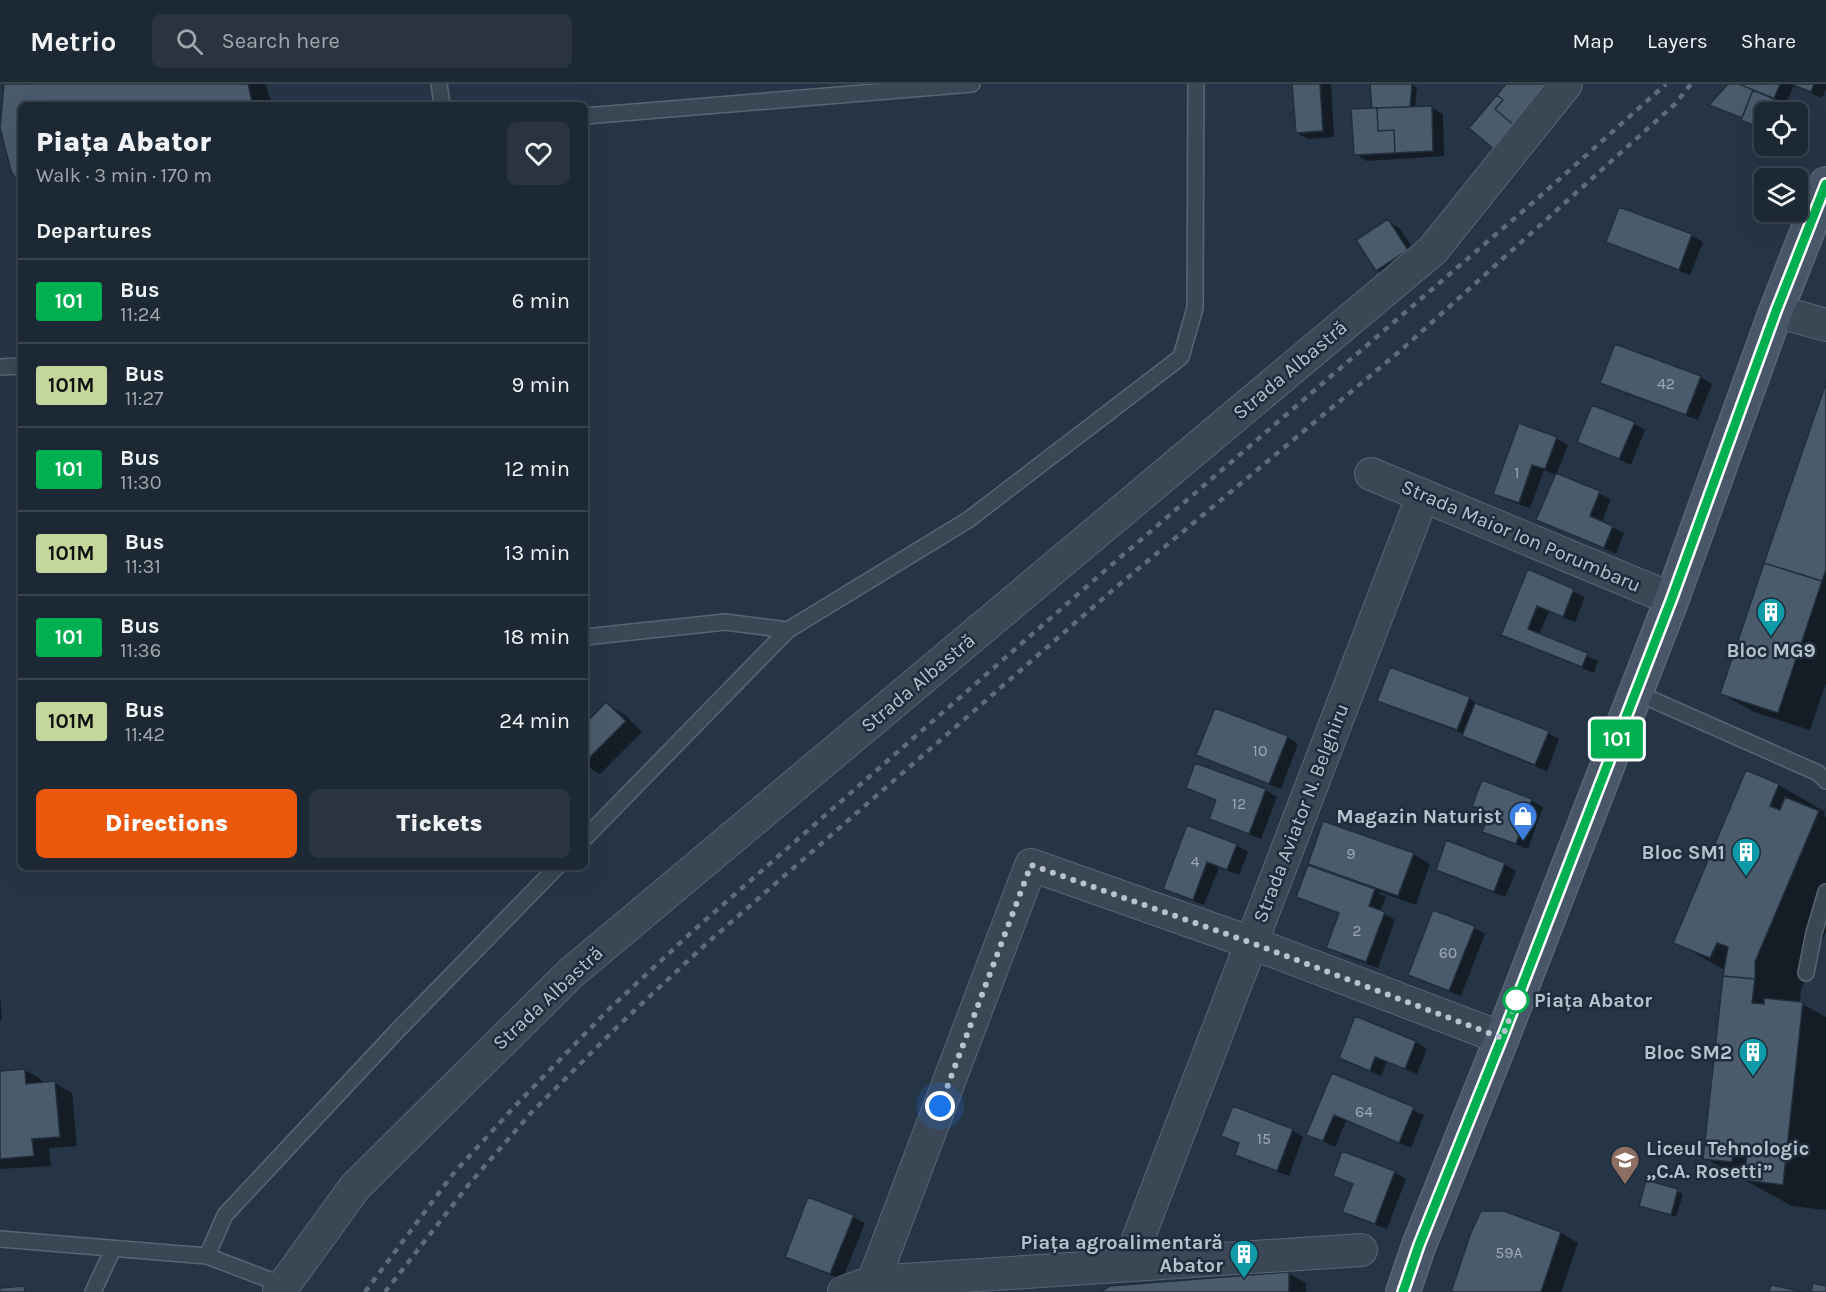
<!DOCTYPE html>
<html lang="en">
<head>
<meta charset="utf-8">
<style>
	:root { --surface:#1c2834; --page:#293440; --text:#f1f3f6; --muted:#a0a6ac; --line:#3a444f; --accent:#ea580c }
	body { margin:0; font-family:Karla,sans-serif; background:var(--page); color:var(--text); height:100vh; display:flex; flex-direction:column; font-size:22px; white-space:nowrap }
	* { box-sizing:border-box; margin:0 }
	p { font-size:20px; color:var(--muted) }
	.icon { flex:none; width:33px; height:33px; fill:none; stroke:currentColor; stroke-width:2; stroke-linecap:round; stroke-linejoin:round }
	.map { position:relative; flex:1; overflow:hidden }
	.drawer { position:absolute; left:18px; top:18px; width:570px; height:768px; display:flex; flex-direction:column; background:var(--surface); border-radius:9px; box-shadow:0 6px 24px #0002,0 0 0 2px var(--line) }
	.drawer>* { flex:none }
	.badge { padding:0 12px; border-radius:4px; font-size:21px; line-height:39px }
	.fabs { position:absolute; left:1754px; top:18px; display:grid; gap:12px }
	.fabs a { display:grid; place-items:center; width:54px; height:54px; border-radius:9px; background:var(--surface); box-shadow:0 6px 24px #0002,0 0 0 2px var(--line); font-size:30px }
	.you { position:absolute; width:30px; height:30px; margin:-15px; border:4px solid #fff; border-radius:50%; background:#1a73e8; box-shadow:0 0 0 9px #1a73e833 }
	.map>.badge { position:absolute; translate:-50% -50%; box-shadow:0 0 0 3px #fff }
	h2 { padding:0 18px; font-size:22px; line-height:54px }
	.round { display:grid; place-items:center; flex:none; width:63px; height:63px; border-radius:9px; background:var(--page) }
	.overview { display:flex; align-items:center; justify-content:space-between; height:102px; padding:0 18px }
	h1 { font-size:28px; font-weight:800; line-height:45px }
	.cta { display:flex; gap:12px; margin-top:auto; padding:12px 18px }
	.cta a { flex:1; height:69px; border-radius:9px; background:var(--accent); color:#fff; font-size:24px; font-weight:800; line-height:69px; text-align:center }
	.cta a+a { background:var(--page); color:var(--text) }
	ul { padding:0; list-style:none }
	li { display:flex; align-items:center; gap:18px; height:84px; padding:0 18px; border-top:2px solid var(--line) }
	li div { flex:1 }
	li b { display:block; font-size:22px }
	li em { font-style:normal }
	li .badge { min-width:66px; font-weight:700; text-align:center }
	header { display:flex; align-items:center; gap:36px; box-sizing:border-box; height:84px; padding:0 30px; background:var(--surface); border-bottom:2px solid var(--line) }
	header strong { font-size:28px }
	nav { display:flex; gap:33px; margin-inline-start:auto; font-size:21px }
	.search { width:420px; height:54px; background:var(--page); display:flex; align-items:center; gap:15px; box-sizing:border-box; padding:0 21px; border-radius:9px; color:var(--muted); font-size:22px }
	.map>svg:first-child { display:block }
</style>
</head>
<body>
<header>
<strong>Metrio</strong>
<div class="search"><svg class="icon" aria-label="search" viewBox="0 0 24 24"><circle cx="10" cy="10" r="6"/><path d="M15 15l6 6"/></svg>Search here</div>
<nav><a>Map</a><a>Layers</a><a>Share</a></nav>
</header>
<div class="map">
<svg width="1826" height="1208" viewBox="0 0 1826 1208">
	<rect width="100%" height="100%" fill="#263546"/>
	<path fill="#0007" d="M6 0H265L273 21H21V101Z
		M1294 0H1331L1334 53 1308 55 1297 49Z
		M1377 0 1412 1 1417 4 1415 24 1431 23 1443 30 1444 72 1367 77 1355 70 1377 26 1373 24Z
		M1730 0H1826V5L1822 14 1794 2 1785 21 1799 28 1797 32V28H1764V47L1743 36Z
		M1388 137 1399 144 1419 173 1388 193 1377 186Z
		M1691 151 1703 158 1690 191 1620 164 1608 158Z
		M1700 293 1712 300 1698 336 1613 305 1602 298Z
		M1826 303V599L1810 646 1754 628 1722 610Z
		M1634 340 1645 346 1631 381 1579 357Z
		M1556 354 1568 361 1556 391 1544 386 1530 424 1506 416 1495 410Z
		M1557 391 1611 415 1602 438 1624 449 1616 470 1538 436Z
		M1528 487 1585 513 1575 538 1549 528 1539 551 1598 577 1594 589 1514 556 1503 550Z
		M1469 614 1480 622 1548 649 1559 655 1547 687 1475 658 1465 650 1391 623 1379 616Z
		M606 620 624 630 642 648 600 690 585 681V642Z
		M1287 653 1298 660 1281 705 1210 677 1198 671Z
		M1747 688 1779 701 1825 728 1824 731 1826 733V847L1801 906 1800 919 1826 933V1126L1792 1122 1705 1074 1725 886 1675 858Z
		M1483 698 1532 717 1543 723 1528 765 1496 753 1484 747 1491 730 1474 721Z
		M1187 704 1265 706 1277 713 1261 755 1222 740 1211 734 1217 717Z
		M1188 743 1236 761 1248 768 1239 791 1219 784 1204 821 1177 811 1165 805Z
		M1413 770 1430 780 1416 821 1380 808 1379 810 1386 813 1380 828 1395 836 1378 884 1340 870 1328 863 1341 830 1310 819 1298 813 1318 784 1310 780Z
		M1504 780 1516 787 1505 813 1449 792 1437 785Z
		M1474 844 1485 850 1461 912 1421 897 1410 890Z
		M0 912 2 936H0Z
		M1356 934 1416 958 1427 965 1417 990 1387 978 1381 992 1341 974Z
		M25 986 42 996V1000L55 999 72 1009 77 1062 49 1064 51 1082 0 1085V988Z
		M1332 991 1424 1031 1411 1064 1346 1037 1335 1063 1308 1050Z
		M1292 1046 1303 1053 1289 1092 1248 1077 1237 1070 1240 1061 1223 1051Z
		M1394 1088 1406 1095 1387 1145 1355 1134 1344 1127 1354 1101 1335 1092Z
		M1677 1107 1683 1110 1676 1133 1641 1121Z
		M1504 1129 1561 1149 1578 1159 1561 1208H1453Z
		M853 1133 865 1139 842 1196 798 1178 787 1172Z
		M1288 1189 1306 1199V1208H1104Z"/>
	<path fill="#4a5b6c" stroke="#212e3c" stroke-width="1.5" d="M4 0H248L253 21H21V104L11 87 0 44Z
		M1292 0H1320L1323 47 1296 49Z
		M1370 0H1412L1410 23 1372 24Z
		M1506 0H1552L1516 43 1495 25 1503 16 1497 11Z
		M1728 0H1739L1753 6 1742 34 1709 21Z
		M1739 0H1780L1774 15Z
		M1791 0H1814L1811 8Z
		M1753 6 1788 20 1784 28H1764V46L1741 36Z
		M1497 11 1503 16 1495 25 1516 43 1496 67 1469 44Z
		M1432 22 1433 67 1395 69 1394 46 1378 47 1377 24Z
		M1372 24H1377L1378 47 1394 46 1395 69 1354 71 1351 25Z
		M1619 123 1692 150 1679 186 1606 158Z
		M1388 135 1408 166 1376 187 1356 156Z
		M1615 260 1701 292 1686 331 1600 299Z
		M1826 299V486L1822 497 1764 479Z
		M1592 321 1635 338 1619 375 1577 358Z
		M1519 339 1557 353 1545 385 1532 381 1519 419 1493 410Z
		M1556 389 1600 407 1590 432 1613 442 1604 464 1536 436Z
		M1764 479 1822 497 1778 629 1720 610Z
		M1528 485 1574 505 1563 533 1537 522 1528 545 1588 569 1582 583 1501 551Z
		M1390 583 1470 613 1457 646 1377 617Z
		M606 618 626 637 585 678V640Z
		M1475 619 1549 647 1535 681 1462 652Z
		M1215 624 1288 652 1269 700 1196 671Z
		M1195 679 1266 705 1249 750 1209 735 1216 716 1186 704Z
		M1746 686 1779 700 1770 722 1780 726 1785 713 1819 727 1755 878V895L1723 892 1728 863 1717 859 1710 874 1673 859Z
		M1482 696 1532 715 1516 760 1482 748 1490 729 1472 722Z
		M1323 737 1414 769 1398 812 1308 780Z
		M1187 741 1237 760 1227 786 1207 778 1193 816 1163 805Z
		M1446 756 1505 779 1494 808 1436 786Z
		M1308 781 1375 805 1369 822 1385 828 1366 878 1326 864 1339 829 1296 813Z
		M1433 826 1475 842 1449 907 1408 891Z
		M1723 892 1755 895 1752 919 1764 920V914L1803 918 1783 1101 1744 1096 1747 1068 1733 1067 1732 1078 1703 1075Z
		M1355 932 1416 957 1405 985 1375 973 1370 987 1339 974Z
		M25 985 26 1000 55 997 60 1053 32 1055 34 1072 0 1075V987Z
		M1332 989 1414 1023 1399 1059 1334 1031 1323 1057 1306 1051Z
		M1233 1022 1293 1045 1277 1087 1235 1071 1239 1059 1221 1052Z
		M1342 1067 1395 1087 1375 1140 1342 1128 1353 1100 1333 1092Z
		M1646 1096 1678 1105 1671 1131 1639 1122Z
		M808 1113 854 1131 830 1190 785 1173Z
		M1481 1127H1504L1561 1148 1541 1208H1451L1470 1151Z
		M1289 1188V1208H1101L1110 1202Z
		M1813 1199 1826 1202V1208H1811Z
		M1771 1201 1804 1208H1769Z
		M24 1202 25 1208H0V1204Z"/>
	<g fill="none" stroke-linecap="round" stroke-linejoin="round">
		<g stroke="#596572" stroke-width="18">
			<path id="lane" d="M439 0 442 21
				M585 32 972 0
				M0 283 21 282
				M585 553 725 538 788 546
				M1635 608 1818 689 1826 697
				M585 754 788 546 968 436 1181 273 1195 224 1196 0
				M1806 889 1814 849 1826 808
				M0 1155 207 1172 283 1201
				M207 1172 225 1131 397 947 557 783
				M93 1208 113 1165"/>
		</g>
		<g stroke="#596572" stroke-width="34">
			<path id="street" d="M1776 227 1826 241
				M1371 390 1672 515
				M1128 1181 1423 411
				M873 1198 1031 781 1252 859 1502 954
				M279 1208 355 1103 571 889 1433 166 1566 0
				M844 1208 873 1198 1361 1166"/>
		</g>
		<g stroke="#596572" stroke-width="36">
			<path id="secondary" d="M1403 1208 1419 1161 1502 954 1672 515 1776 227 1826 100"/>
		</g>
		<use href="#lane" stroke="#3b4755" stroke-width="15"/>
		<use href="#street" stroke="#3b4755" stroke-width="32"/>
		<use href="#secondary" stroke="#485668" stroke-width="33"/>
		<path stroke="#5d6b7c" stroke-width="4.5" stroke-dasharray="6 6" stroke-linecap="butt" d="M365 1208 453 1090 515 1022 608 926 694 846 1101 490 1537 115 1666 0
			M385 1208 470 1099 531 1029 620 940 706 860 1114 505 1400 267 1675 20 1691 0"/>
	</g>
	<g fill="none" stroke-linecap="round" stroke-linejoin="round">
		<g stroke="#fff" stroke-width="14">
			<path id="line" d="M1403 1208 1419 1161 1502 954 1672 514 1776 227 1826 100"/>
		</g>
		<use href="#line" stroke="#00b050" stroke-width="9"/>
		<path stroke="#b8c2ce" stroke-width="6" stroke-dasharray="0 10.8" d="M940 1022 1031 781 1252 859 1502 954 1519 910 1516 916"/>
	</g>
	<defs>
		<g id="building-pin" transform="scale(1.5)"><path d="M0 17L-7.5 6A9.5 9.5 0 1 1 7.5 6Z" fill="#0f9aa8" stroke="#1f2c3b"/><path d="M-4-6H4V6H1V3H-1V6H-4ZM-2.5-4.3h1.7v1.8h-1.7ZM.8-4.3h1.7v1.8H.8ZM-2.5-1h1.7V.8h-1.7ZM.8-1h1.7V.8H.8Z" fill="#fff"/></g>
		<g id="shop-pin" transform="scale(1.5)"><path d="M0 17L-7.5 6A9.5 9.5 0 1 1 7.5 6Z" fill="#3f7fe0" stroke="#1f2c3b"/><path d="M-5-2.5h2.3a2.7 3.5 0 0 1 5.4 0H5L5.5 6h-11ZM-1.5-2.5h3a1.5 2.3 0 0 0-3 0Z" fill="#fff"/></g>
		<g id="school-pin" transform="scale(1.5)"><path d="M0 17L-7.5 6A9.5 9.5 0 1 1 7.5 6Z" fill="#8d6e63" stroke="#1f2c3b"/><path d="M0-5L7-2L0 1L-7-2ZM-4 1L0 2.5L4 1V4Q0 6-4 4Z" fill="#fff"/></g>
	</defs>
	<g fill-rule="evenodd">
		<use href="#building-pin" x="1771" y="528"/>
		<use href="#shop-pin" x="1523" y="732"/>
		<use href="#building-pin" x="1746" y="768"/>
		<use href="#building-pin" x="1753" y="968"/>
		<use href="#school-pin" x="1625" y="1076"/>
		<use href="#building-pin" x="1244" y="1170"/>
	</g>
	<circle fill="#fff" stroke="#00b050" stroke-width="3" cx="1516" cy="916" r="12"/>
	<g text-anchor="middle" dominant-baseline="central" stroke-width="5" stroke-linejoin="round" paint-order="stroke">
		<g font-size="16" fill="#9ca8b6">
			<text x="1666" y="299">42</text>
			<text x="1517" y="388">1</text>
			<text x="1260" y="666">10</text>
			<text x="1239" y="719">12</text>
			<text x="1351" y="769">9</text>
			<text x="1195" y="777">4</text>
			<text x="1357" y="846">2</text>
			<text x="1448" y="868">60</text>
			<text x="1364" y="1027">64</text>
			<text x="1264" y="1054">15</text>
			<text x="1509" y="1168">59A</text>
		</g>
		<g font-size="20" fill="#b8c2ce" stroke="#1f2c3b">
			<text transform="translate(1290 286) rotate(-40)">Strada Albastră</text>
			<text transform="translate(1521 452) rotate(23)">Strada Maior Ion Porumbaru</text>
			<text transform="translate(918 599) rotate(-40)">Strada Albastră</text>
			<text transform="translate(1301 729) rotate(-69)">Strada Aviator N. Belghiru</text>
			<text transform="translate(548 914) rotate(-43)">Strada Albastră</text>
		</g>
		<g font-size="20" font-weight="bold" fill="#b8c2ce" stroke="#1f2c3b" text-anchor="end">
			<text x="1771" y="566" text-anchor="middle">Bloc MG9</text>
			<text x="1502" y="732">Magazin Naturist</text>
			<text x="1725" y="768">Bloc SM1</text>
			<text x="1732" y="968">Bloc SM2</text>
			<text x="1646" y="1064" text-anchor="start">Liceul Tehnologic<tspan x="1646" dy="23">„C.A. Rosetti”</tspan></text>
			<text x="1223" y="1158">Piața agroalimentară<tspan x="1223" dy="23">Abator</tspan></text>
		</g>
		<g font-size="20" font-weight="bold" fill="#b8c2ce" stroke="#1f2c3b" text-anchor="start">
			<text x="1534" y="916">Piața Abator</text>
		</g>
	</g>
</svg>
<div class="fabs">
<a><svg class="icon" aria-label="locate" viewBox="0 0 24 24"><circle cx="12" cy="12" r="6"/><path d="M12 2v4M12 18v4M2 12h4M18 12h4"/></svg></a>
<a><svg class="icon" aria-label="layers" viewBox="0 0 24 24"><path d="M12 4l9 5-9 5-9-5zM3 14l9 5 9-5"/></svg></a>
</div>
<div class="you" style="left:940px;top:1022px"></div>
<b class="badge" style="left:1617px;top:655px;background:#00b050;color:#fff">101</b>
<section class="drawer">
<div class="overview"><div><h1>Piața Abator</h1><p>Walk · 3 min · 170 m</p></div><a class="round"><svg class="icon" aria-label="heart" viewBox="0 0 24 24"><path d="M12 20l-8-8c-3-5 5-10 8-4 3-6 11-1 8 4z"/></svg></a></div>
<h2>Departures</h2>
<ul>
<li><span class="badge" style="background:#00b050;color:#fff">101</span><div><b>Bus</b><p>11:24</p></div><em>6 min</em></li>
<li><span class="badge" style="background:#c3d69b;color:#111">101M</span><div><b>Bus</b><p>11:27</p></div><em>9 min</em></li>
<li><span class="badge" style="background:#00b050;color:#fff">101</span><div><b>Bus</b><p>11:30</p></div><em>12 min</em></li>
<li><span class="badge" style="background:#c3d69b;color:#111">101M</span><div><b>Bus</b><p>11:31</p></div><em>13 min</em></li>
<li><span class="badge" style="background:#00b050;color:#fff">101</span><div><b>Bus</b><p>11:36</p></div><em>18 min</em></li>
<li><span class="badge" style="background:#c3d69b;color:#111">101M</span><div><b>Bus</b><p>11:42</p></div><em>24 min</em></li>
</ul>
<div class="cta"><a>Directions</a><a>Tickets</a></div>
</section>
</div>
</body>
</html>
